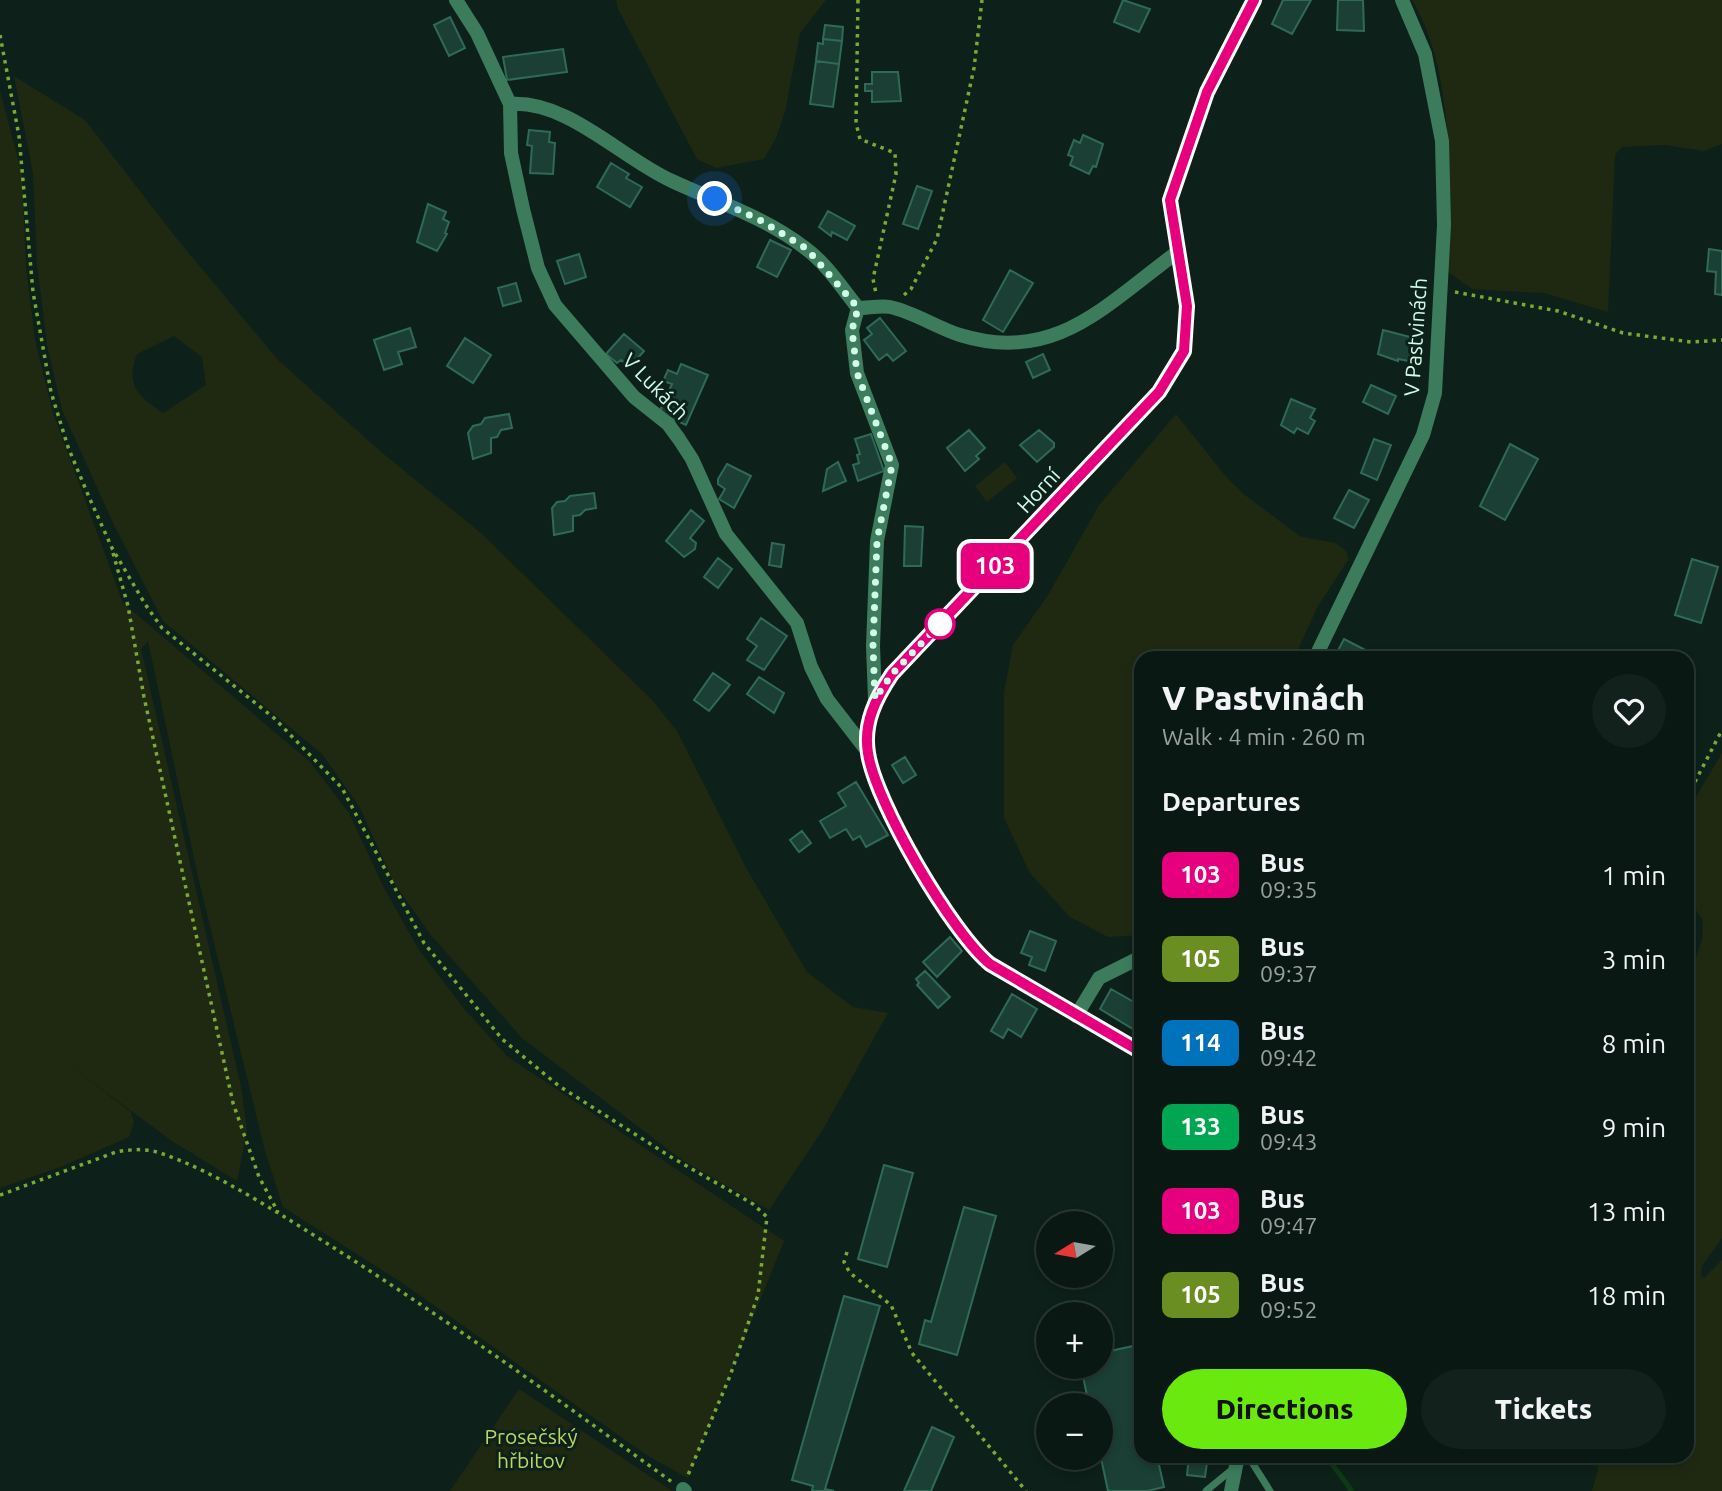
<!DOCTYPE html>
<html lang="en">
<head>
<meta charset="utf-8">
<style>
	:root { --surface:#0a1814; --page:#13211d; --text:#f1f3f6; --muted:#99a0a0; --line:#2a3734; --accent:#6ae90f }
	body { margin:0; font-family:Ubuntu,sans-serif; background:var(--page); color:var(--text); height:100vh; display:flex; flex-direction:column; font-size:26px; white-space:nowrap }
	* { box-sizing:border-box; margin:0 }
	p { font-size:23px; color:var(--muted) }
	.icon { flex:none; width:38px; height:38px; fill:none; stroke:currentColor; stroke-width:2; stroke-linecap:round; stroke-linejoin:round }
	.map { position:relative; flex:1; overflow:hidden }
	.details { position:absolute; left:1134px; top:651px; width:560px; height:812px; display:flex; flex-direction:column; background:var(--surface); border-radius:21px; box-shadow:0 4px 10px #0003,0 0 0 2px var(--line) }
	.details>* { flex:none }
	.badge { padding:0 14px; border-radius:10px; font-size:24px; line-height:46px }
	.needle { width:46px; rotate:259deg }
	.controls { position:absolute; left:1036px; top:1211px; display:grid; gap:14px }
	.controls a { display:grid; place-items:center; width:77px; height:77px; border-radius:50%; background:var(--surface); box-shadow:0 4px 10px #0003,0 0 0 2px var(--line); font-size:35px }
	.you { position:absolute; width:35px; height:35px; margin:-18px; border:5px solid #fff; border-radius:50%; background:#1a73e8; box-shadow:0 0 0 10px #1a73e833 }
	.map>.badge { position:absolute; translate:-50% -50%; box-shadow:0 0 0 4px #fff }
	h2 { padding:0 28px; font-size:26px; line-height:63px }
	.round { display:grid; place-items:center; flex:none; width:74px; height:74px; border-radius:37px; background:var(--page) }
	.headline { display:flex; align-items:center; justify-content:space-between; height:119px; padding:0 28px }
	h1 { font-size:33px; font-weight:800; line-height:52px }
	.primary-button { display:flex; gap:14px; margin-top:auto; padding:14px 28px }
	.primary-button a { flex:1; height:80px; border-radius:42px; background:var(--accent); color:#111; font-size:28px; font-weight:800; line-height:80px; text-align:center }
	.primary-button a+a { background:var(--page); color:var(--text) }
	ul { padding:0; list-style:none }
	li { display:flex; align-items:center; gap:21px; height:84px; padding:0 28px }
	li div { flex:1 }
	li b { display:block; font-size:26px }
	li em { font-style:normal }
	li .badge { min-width:77px; font-weight:700; text-align:center }
	.map>svg:first-child { display:block }
</style>
</head>
<body>
<div class="map">
<svg width="1722" height="1491" viewBox="0 0 1722 1491">
	<rect width="100%" height="100%" fill="#0e201a"/>
	<path fill="#1f2912" fill-rule="evenodd" d="M616 0H826L800 33 785 112 776 138 764 159 716 168 697 159 618 9Z
		M1412 0H1722V144L1704 151 1665 145 1622 147 1615 155 1608 312 1544 293 1472 289 1447 271C1450 189 1456 73 1412 0Z
		M14 76 85 120 177 239 278 360 380 451 482 534 652 700 677 731 745 866 807 972 853 1007 888 1013 822 1131 769 1210 682 1160 522 1038 430 934 394 883 359 806 322 754 163 621 114 525 62 410 47 345 37 264 33 173ZM174 336 202 357 206 385 163 413C138 397 125 384 137 354Z
		M0 91 22 174 26 267 35 340 53 413 123 603 310 762 349 813 384 888 419 950 466 1011 508 1057 784 1241 688 1478 648 1456 404 1284 283 1207 265 1151 198 877 148 641 141 649 241 1087 247 1131 237 1181 172 1141 65 1062 131 1112 134 1123 129 1137 63 1166 0 1188Z
		M1176 414 1228 479 1245 495 1301 537 1336 543 1347 552 1348 560 1318 606 1294 658H1141V935L1108 937 1070 917 1030 873 1004 818V692L1013 645 1050 592 1099 505Z
		M1005 462 1017 478 987 502 975 486Z
		M1722 753V1238L1702 1266 1701 1275 1704 1278 1722 1260V1491H1592L1598 1469 1597 1456H1687V986L1702 939 1703 920 1687 898V812Z
		M519 1389 672 1491H450Z"/>
	<g fill="none" stroke-linecap="round" stroke-linejoin="round">
		<path stroke="#0c3a12" stroke-width="5" d="M1326 1456 1352 1491"/>
	</g>
	<path fill="#1b3f34" stroke="#2f6a57" stroke-width="2" d="M1123 0 1150 9 1139 32 1114 22Z
		M1283 0H1311L1292 34 1272 24Z
		M1338 0H1363L1364 31 1337 30Z
		M450 17 465 48 449 56 434 25Z
		M825 25 843 27 842 41 823 39Z
		M823 39 842 41 839 64 816 61 818 43 823 44Z
		M563 49 567 72 507 80 503 57Z
		M816 61 839 64 833 107 810 104Z
		M872 72H898L901 101 872 102V91H865V84H872Z
		M529 130 550 132 549 142 555 143 553 174 530 173 532 146 527 145Z
		M1083 135 1103 144 1096 167 1093 166 1089 174 1070 165 1073 157 1068 155 1074 140 1080 143Z
		M611 163 629 174 626 178 642 187 630 207 597 187Z
		M917 186 932 191 918 229 903 224Z
		M428 204 446 212 443 219 449 222 445 233 447 234 437 251 417 242Z
		M828 211 855 226 847 240 832 232 831 236 819 227Z
		M770 240 791 250 777 277 757 267Z
		M1709 249 1722 251V295L1715 294 1716 272 1707 271Z
		M579 254 586 277 565 284 557 261Z
		M1010 270 1033 283 1003 332 983 320Z
		M516 283 521 301 503 306 498 288Z
		M880 318 906 351 893 361 887 354 879 360 864 340 872 334 867 328Z
		M410 328 416 347 398 352 402 364 384 370 374 340Z
		M1383 330 1414 338 1409 361 1398 359V361L1378 354Z
		M624 334 644 351 630 367 621 360 617 363 606 354Z
		M465 338 491 355 473 383 447 366Z
		M1043 354 1050 370 1033 378 1026 362Z
		M681 364 708 375 686 425 659 413 672 384 663 381 668 370 677 374Z
		M1371 385 1396 396 1388 414 1363 402Z
		M1291 399 1315 409 1310 418 1315 421 1308 434 1297 428 1294 433 1281 425Z
		M509 414 512 428 501 430 497 437 491 438V453L473 459 468 433 473 426 481 424 485 418Z
		M969 430 985 448 976 456 979 459 965 471 947 448Z
		M1039 430 1054 443V447L1037 462 1020 445Z
		M871 434 884 471 858 481 853 465 859 463 857 455 860 454 855 439Z
		M1374 439 1391 445 1377 480 1361 473Z
		M1510 444 1538 459 1505 520 1480 506Z
		M838 462 846 481 823 491 827 469Z
		M727 464 751 476 734 508 719 499 725 489 718 484V479Z
		M1349 490 1369 500 1354 528 1334 518Z
		M594 493 596 508 585 510 580 515 573 516V531L554 535 552 508 557 502 565 501 570 496Z
		M691 510 704 521 690 538 696 543 695 549 684 557 666 541Z
		M905 526 923 527 921 566H904Z
		M772 543 784 545 781 567 769 565Z
		M718 558 732 569 718 588 704 577Z
		M1692 559 1718 567 1701 623 1675 615Z
		M761 618 787 636 764 670 747 660 757 646 747 639Z
		M1344 639 1373 654 1371 658H1334Z
		M713 673 730 685 709 711 694 700Z
		M759 677 784 693 774 713 747 694Z
		M905 757 916 775 903 783 892 765Z
		M856 782 888 835 866 847 860 836 853 840 846 829 830 838 820 821 846 806 838 793Z
		M802 831 811 843 799 852 790 840Z
		M1030 931 1056 941 1045 971 1029 965 1032 957 1021 953Z
		M950 937 962 951 937 977 923 962Z
		M925 971 950 997 938 1008 917 985 919 983 916 979Z
		M1111 989 1141 1006V1034L1100 1009Z
		M1012 994 1037 1009 1021 1037 1008 1029 1003 1038 991 1031Z
		M884 1165 913 1173 887 1267 858 1259Z
		M964 1207 996 1216 957 1355 919 1344 925 1320 931 1322Z
		M844 1296 880 1306 825 1489 834 1491H812L813 1486 792 1480Z
		M1133 1346 1141 1380V1456H1157L1164 1487 1147 1491H1108L1101 1458V1405H1089L1081 1367H1101V1353Z
		M932 1427 954 1437 931 1491H904Z
		M1189 1456H1208L1205 1477 1187 1475Z"/>
	<g fill="none" stroke-linecap="round" stroke-linejoin="round">
		<path stroke="#79aa36" stroke-width="3.5" stroke-dasharray="3.5 5" stroke-linecap="butt" d="M858 0 856 123 860 139 895 153 896 174 873 279 876 293
			M0 35 19 136 33 292 51 392 68 447 89 497 112 548 145 604 162 628 274 718 342 788 424 943 502 1039 559 1086 671 1157 753 1204 767 1217 758 1295 730 1376 688 1475
			M1455 292 1558 311 1623 333 1691 342 1722 340
			M904 295 911 289 937 239 974 68 982 0
			M113 553 128 606 144 697 233 1103 259 1177 278 1212
			M1687 797 1722 730
			M0 1195 116 1152C132 1149 148 1148 163 1154 216 1172 283 1216 331 1246 448 1320 560 1401 672 1482
			M847 1252 844 1262 850 1273 891 1305 912 1353 1026 1491"/>
		<path stroke="#3c7c5d" stroke-width="7" d="M1248 1456 1270 1491
			M1206 1491 1234 1468"/>
		<path stroke="#3c7c5d" stroke-width="14" d="M456 0 477 33 510 104 511 153 523 209 538 268 555 305 634 397 668 424 679 439 692 459 726 534 797 623 811 667 827 699 868 752
			M510 104C568 100 621 158 672 181 717 202 765 217 805 248 826 263 842 288 858 308 868 308 881 305 890 307 914 312 937 328 960 335 1056 365 1107 303 1179 251
			M858 308 852 330 857 373 892 465 877 541 873 646 875 699
			M1315 658 1423 435 1435 393 1444 225 1442 141 1425 54 1402 0
			M1076 1016 1099 978 1141 957
			M1141 1052 990 964C951 933 875 802 868 753 863 723 876 698 893 674L1159 392 1184 351 1187 306 1170 200 1207 92 1254 0
			M683 1489 685 1491
			M1231 1491 1238 1456"/>
	</g>
	<g fill="none" stroke-linecap="round" stroke-linejoin="round">
		<g stroke="#fff" stroke-width="16">
			<path id="line" d="M1141 1052 990 964C952 933 875 802 868 753 863 723 876 698 892 674L1159 392 1184 351 1187 306 1170 200 1207 92 1254 0"/>
		</g>
		<use href="#line" stroke="#e6007e" stroke-width="10"/>
		<path stroke="#d0fcea" stroke-width="7" stroke-dasharray="0 12.6" d="M715 199 760 220 807 249 858 308 852 330 857 373 892 465 877 541 873 646 875 699 892 674 940 624"/>
	</g>
	<circle fill="#fff" stroke="#e6007e" stroke-width="3.5" cx="940" cy="624" r="14"/>
	<g text-anchor="middle" dominant-baseline="central" stroke-width="6" stroke-linejoin="round" paint-order="stroke">
		<g font-size="21" fill="#d0fcea" stroke="#0e201a">
			<text transform="translate(1415 337) rotate(-86)">V Pastvinách</text>
			<text transform="translate(656 386) rotate(45)">V Lukách</text>
			<text transform="translate(1038 490) rotate(-47)">Horní</text>
		</g>
		<g font-size="21" fill="#bcd761" stroke="#0e201a">
			<text x="531" y="1436">Prosečský<tspan x="531" dy="24">hřbitov</tspan></text>
		</g>
	</g>
</svg>
<div class="controls">
<a><svg class="needle" viewBox="-14 -14 28 28"><path d="M0-13l5 13h-10z" fill="#e53935"/><path d="M0 13l5-13h-10z" fill="#99a0a0"/></svg></a>
<a>+</a>
<a>−</a>
</div>
<div class="you" style="left:715px;top:199px"></div>
<b class="badge" style="left:995px;top:566px;background:#e6007e;color:#fff">103</b>
<section class="details">
<div class="headline"><div><h1>V Pastvinách</h1><p>Walk · 4 min · 260 m</p></div><a class="round"><svg class="icon" aria-label="heart" viewBox="0 0 24 24"><path d="M12 20l-8-8c-3-5 5-10 8-4 3-6 11-1 8 4z"/></svg></a></div>
<h2>Departures</h2>
<ul>
<li><span class="badge" style="background:#e6007e;color:#fff">103</span><div><b>Bus</b><p>09:35</p></div><em>1 min</em></li>
<li><span class="badge" style="background:#6b8e23;color:#fff">105</span><div><b>Bus</b><p>09:37</p></div><em>3 min</em></li>
<li><span class="badge" style="background:#0072bc;color:#fff">114</span><div><b>Bus</b><p>09:42</p></div><em>8 min</em></li>
<li><span class="badge" style="background:#00a651;color:#fff">133</span><div><b>Bus</b><p>09:43</p></div><em>9 min</em></li>
<li><span class="badge" style="background:#e6007e;color:#fff">103</span><div><b>Bus</b><p>09:47</p></div><em>13 min</em></li>
<li><span class="badge" style="background:#6b8e23;color:#fff">105</span><div><b>Bus</b><p>09:52</p></div><em>18 min</em></li>
</ul>
<div class="primary-button"><a>Directions</a><a>Tickets</a></div>
</section>
</div>
</body>
</html>
